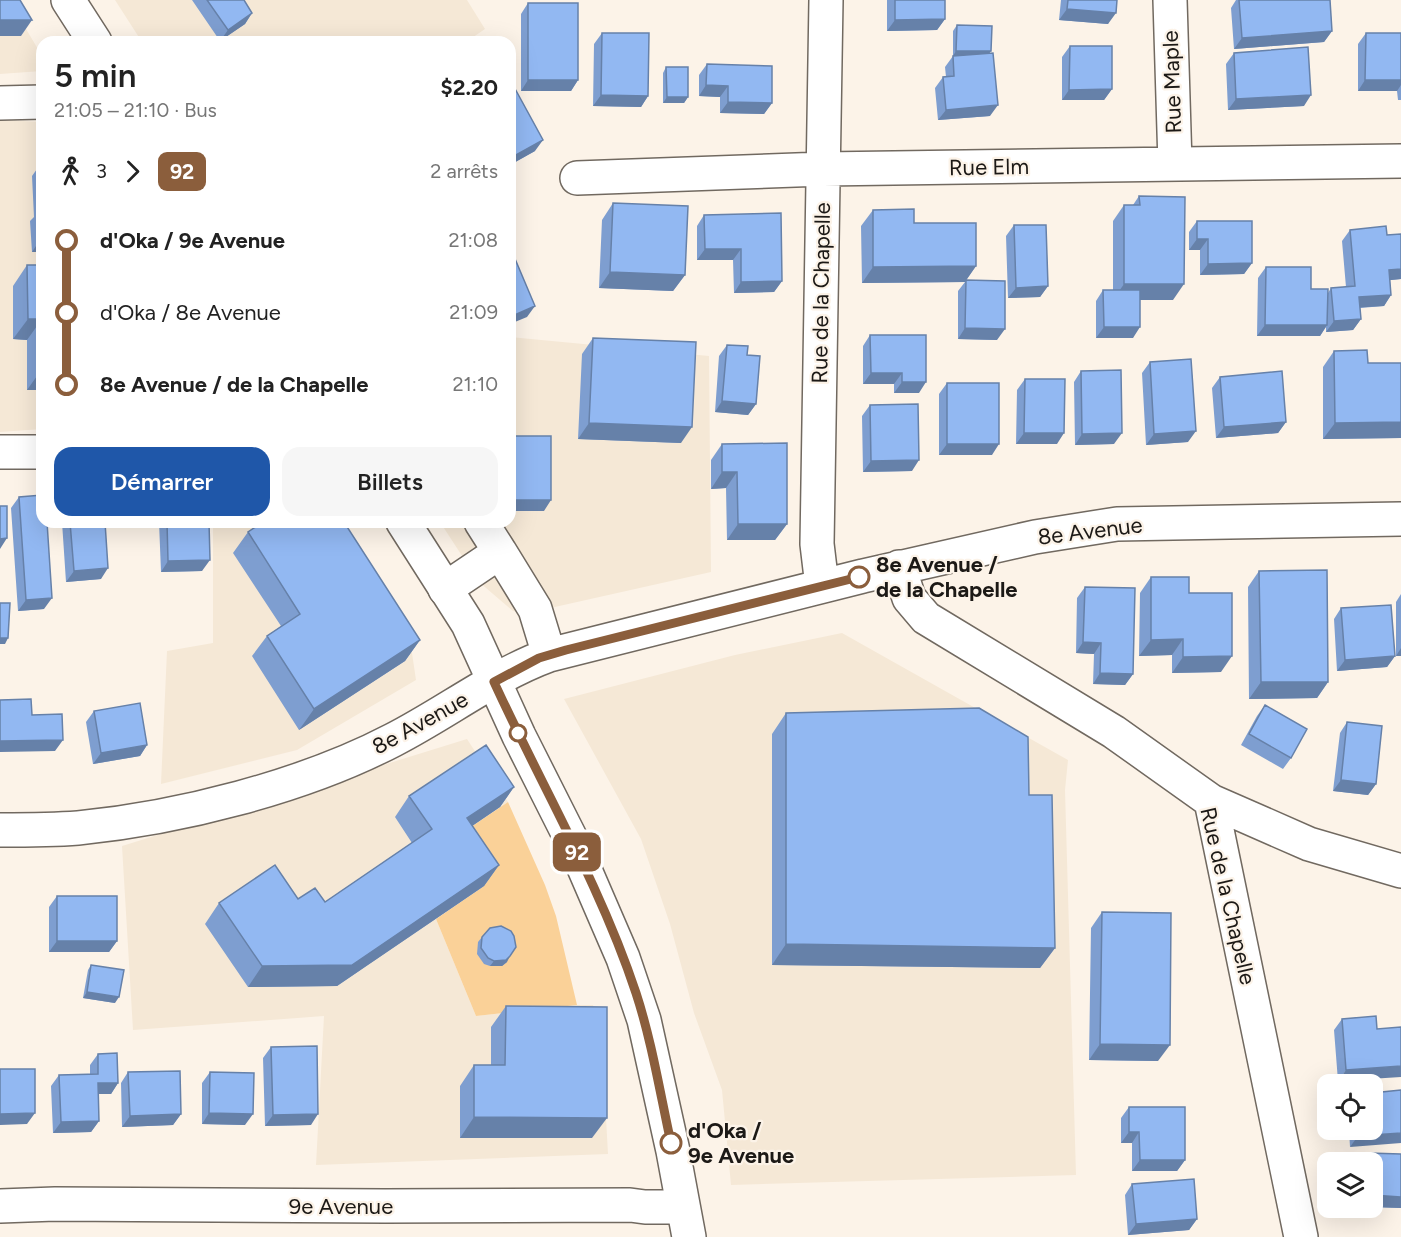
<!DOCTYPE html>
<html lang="fr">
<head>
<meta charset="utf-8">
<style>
	:root { --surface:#fff; --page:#f6f6f6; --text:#222; --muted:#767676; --accent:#1f57a9 }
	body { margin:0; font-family:Figtree,sans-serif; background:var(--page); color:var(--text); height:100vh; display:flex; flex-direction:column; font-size:22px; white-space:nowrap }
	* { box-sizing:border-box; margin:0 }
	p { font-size:20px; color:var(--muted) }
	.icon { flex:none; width:33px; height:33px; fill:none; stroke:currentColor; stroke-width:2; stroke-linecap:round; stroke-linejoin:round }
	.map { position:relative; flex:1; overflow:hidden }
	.details { position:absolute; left:36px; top:36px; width:480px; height:492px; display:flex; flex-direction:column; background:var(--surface); border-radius:18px; box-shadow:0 6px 24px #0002 }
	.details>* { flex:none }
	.badge { padding:0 12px; border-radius:9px; font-size:21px; line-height:39px }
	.fabs { position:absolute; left:1317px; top:1074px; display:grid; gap:12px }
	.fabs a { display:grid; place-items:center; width:66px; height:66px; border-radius:12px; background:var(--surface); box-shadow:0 6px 24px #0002; font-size:30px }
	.map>.badge { position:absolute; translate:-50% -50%; box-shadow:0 0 0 3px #fff }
	.legs { display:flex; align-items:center; gap:9px; height:66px; padding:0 18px; font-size:20px }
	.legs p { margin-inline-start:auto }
	.summary { display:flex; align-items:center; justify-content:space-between; height:102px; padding:0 18px }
	h1 { font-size:33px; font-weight:600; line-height:45px }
	.primary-button { display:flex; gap:12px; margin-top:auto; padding:12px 18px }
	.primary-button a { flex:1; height:69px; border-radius:18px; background:var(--accent); color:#fff; font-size:24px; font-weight:600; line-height:69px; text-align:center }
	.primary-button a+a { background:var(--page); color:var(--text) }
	ul { padding:0 18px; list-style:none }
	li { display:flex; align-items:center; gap:21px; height:72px; font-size:22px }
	li i { display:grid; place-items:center; width:9px; height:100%; margin:0 8px; background:currentColor }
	li i::after { content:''; width:15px; height:15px; margin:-8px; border:4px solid; border-radius:50%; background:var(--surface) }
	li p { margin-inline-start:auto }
	li:first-child i { background:linear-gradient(#0000 50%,currentColor 0) }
	li:last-child i { background:linear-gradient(currentColor 50%,#0000 0) }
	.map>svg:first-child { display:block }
</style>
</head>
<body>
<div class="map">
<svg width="1401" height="1237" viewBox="0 0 1401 1237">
	<rect width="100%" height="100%" fill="#fcf3e8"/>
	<path fill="#f5e8d6" d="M0 0H9L42 56V71L0 74Z
		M115 0H467L485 29 466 42H142Z
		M0 120 42 122V429L0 432Z
		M510 337 709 356 711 572 528 613 513 611 479 582 440 522H510Z
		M213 522H344L409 633 416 680 297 750 161 784 167 651 213 643Z
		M842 633 1068 760 1065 790 1076 1175 731 1185 722 1090 694 1013 670 924 641 839 564 699 735 655Z
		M467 739 508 802 453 839 484 886 436 919 476 1016 577 1005H593L601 1028 608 1154 316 1165 324 1016 133 1030 122 846Z"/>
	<path fill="#fad198" d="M508 802 545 885 556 916 577 1005 476 1016 436 919 484 886 453 839Z"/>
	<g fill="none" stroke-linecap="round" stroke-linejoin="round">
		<g stroke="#716960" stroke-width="36">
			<path id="minor" d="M1170 0 1175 164
				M0 103 42 102
				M577 178 823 169 1401 161
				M0 452H42
				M500 552 535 609 549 655
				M899 567 909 598 926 618 1114 732 1211 801 1309 844 1401 871
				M822 586 817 544 826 0
				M445 589 500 552 481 522
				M1211 801 1301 1237
				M0 830C26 830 52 830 78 828 179 818 303 787 393 740 446 713 494 675 549 655L863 576 1035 537 1117 524 1401 519
				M0 1206 55 1204 385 1206 630 1205 645 1207H682"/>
		</g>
		<g stroke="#716960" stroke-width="36">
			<path id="major" d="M68 0 95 42
				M403 522 468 624 519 736 575 847 623 958 644 1020 673 1151 689 1237"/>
		</g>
		<use href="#minor" stroke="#fff" stroke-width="33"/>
		<use href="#major" stroke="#fff" stroke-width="33"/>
	</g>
	<path fill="#7e9ed0" d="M192 0H244L252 13 245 24 220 41Z
		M887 0H945V19L937 30 887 31Z
		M1061 0H1117L1108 24 1059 20Z
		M1236 0H1330L1332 31 1324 42 1234 49 1231 8Z
		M528 3 578 80 571 91H521V14Z
		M957 25 989 54 990 116 938 120 935 88 943 77H946L945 67 953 56V31Z
		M602 33 648 96 641 107 593 106 594 44Z
		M1366 33H1401V100H1398L1397 91H1358V44Z
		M1070 46 1112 89 1104 100H1062V57Z
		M1234 53 1304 106 1228 110 1226 64Z
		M707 64 772 103 764 114 720 113V97L699 96V75Z
		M666 67 688 97 684 103H663V73Z
		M510 87 535 151 510 165Z
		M42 162V252H32L30 221 34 217 32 176Z
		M1139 196 1173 300H1140L1133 338H1096V301L1103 290H1113V221L1124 205H1133Z
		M613 203 685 275 673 291 599 288 602 220Z
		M873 210 914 223 976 266 966 280 997 340 958 339V291L965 282 862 283 861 226Z
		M704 215 782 281 774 292 734 293 733 260H697V226Z
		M1197 221 1252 263 1244 274 1200 275V250H1189V232Z
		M1014 225 1048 286 1040 297 1008 298 1006 236Z
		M1350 230 1387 235 1401 234V279L1390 280 1391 295 1384 306 1360 308 1361 319 1353 330 1326 332V327L1320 336H1257L1258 278 1266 267 1311 289 1328 293 1331 288 1346 287 1342 241Z
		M27 265H42V390H27V340L13 339V286Z
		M870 335 919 393H894V384H863V346Z
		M593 338 681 443 578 439 582 354Z
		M727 345 747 355 756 404 748 415 715 412 719 356Z
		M1334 351 1368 363H1401V438L1323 439V367Z
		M1150 362 1188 442 1146 445 1142 373Z
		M1081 371 1114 444 1075 445 1074 382Z
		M1220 377 1286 422 1278 433 1216 438 1212 388Z
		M1025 379 1057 444H1016L1017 390Z
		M947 383 992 455H939V394Z
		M870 405 912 471 863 472 862 416Z
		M722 444 787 524 775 540H727L726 488 711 489V460Z
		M19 497 44 609 18 611 11 508Z
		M62 522H105L101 579 66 582Z
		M159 522H209L202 571 161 572Z
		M248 532 420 640 405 661 299 730 252 656 267 636 281 626 233 553Z
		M1259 571 1328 682 1317 698 1249 699 1248 587Z
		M1151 577 1189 593 1221 672 1172 673V655L1139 656 1140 593Z
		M1085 587 1133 674 1125 685 1093 684 1094 654 1076 653 1077 598Z
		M1401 594V656H1396V602Z
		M1341 608 1395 656 1387 667 1337 671 1334 619Z
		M1265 705 1291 758 1283 769 1241 745 1257 716Z
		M94 711 147 745 140 756 93 764 86 722Z
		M786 713 1029 795 1055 948 1040 968 772 965V734Z
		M1347 722 1376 784 1368 795 1333 791 1340 733Z
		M514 787 500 807 472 826 499 865 484 886 337 986 248 987 205 924 219 903 298 899 325 902 412 843 395 817 409 796Z
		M57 896 117 941 109 952H49V907Z
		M1102 912 1158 1061 1089 1060 1091 928Z
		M482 937 507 962 502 966H490L484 964 477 954 478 942Z
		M91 965 115 1003 83 998 88 970Z
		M506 1006 592 1138H460V1086L474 1065H491V1027Z
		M1342 1019 1377 1029 1338 1081 1334 1030Z
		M271 1047 311 1125 265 1126 263 1058Z
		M98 1054 118 1083 111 1094H98L99 1121 91 1132 53 1133 51 1086 59 1075 90 1074V1065Z
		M128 1072 181 1114 173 1125 122 1127 121 1083Z
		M210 1072 245 1125 202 1124V1083Z
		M1129 1107 1185 1160 1177 1171H1132V1143H1121V1118Z
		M1349 1130H1372L1350 1147Z
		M1368 1153 1401 1208 1372 1207V1162H1361Z
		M1132 1184 1197 1219 1189 1230 1128 1235 1125 1195Z"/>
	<path fill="#6681a9" d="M1067 9 1116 13 1108 24 1059 20Z
		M252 13 245 24 220 41 228 30Z
		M945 19 937 30 887 31 895 20Z
		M0 20H32L21 36H0Z
		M1332 31 1324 42 1234 49 1242 38Z
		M956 51H991L987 57 953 56Z
		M528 80H578L571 91H521Z
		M1365 80H1401V85L1397 91H1358Z
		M706 85 728 86 720 97 699 96Z
		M1112 89 1104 100H1062L1069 90Z
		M601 95 648 96 641 107 593 106Z
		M1311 95 1304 106 1228 110 1236 99Z
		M667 97H688L684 103H663Z
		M728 102 772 103 764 114 720 113Z
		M998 105 990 116 938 120 946 110Z
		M543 140 535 151 510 165V164L516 155Z
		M42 237V252H32Z
		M1197 239H1208L1200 250H1189Z
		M705 249H741L733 260H697Z
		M1252 263 1244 274 1200 275 1208 264Z
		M976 266 965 282 862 283 873 267Z
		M1401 269V279L1382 281 1389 270Z
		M610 272 685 275 673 291 599 288Z
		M782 281 774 292 734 293 741 282Z
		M1124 284H1184L1173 300H1113Z
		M1048 286 1040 297 1008 298 1016 288Z
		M1391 295 1384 306 1351 308 1359 297Z
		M535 306 527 317 510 324V317Z
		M28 319H42L27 340 13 339Z
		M1361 319 1353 330 1326 332 1334 321Z
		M1265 325H1327L1320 336H1257Z
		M1104 327H1140L1133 338H1096Z
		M965 328 1005 329 997 340 958 339Z
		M42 369V390H27Z
		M871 373H902L894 384H863Z
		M902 382H926L919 393H894Z
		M722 401 756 404 748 415 715 412Z
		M1286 422 1278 433 1216 438 1224 427Z
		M1401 422V438L1323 439 1335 423Z
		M589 423 692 427 681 443 578 439Z
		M1196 431 1188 442 1146 445 1154 434Z
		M1024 433H1064L1057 444H1016Z
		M1122 433 1114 444 1075 445 1082 434Z
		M947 444H999L992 455H939Z
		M919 460 912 471 863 472 871 461Z
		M722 472H737L726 488 711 489Z
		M510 500H551L544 511H510Z
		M738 524H787L775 540H727Z
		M7 538 0 549V539Z
		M210 560 202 571 161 572 168 561Z
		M108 568 101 579 66 582 74 571Z
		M52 598 44 609 18 611 26 600Z
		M0 638H8L5 644H0Z
		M1183 639 1172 655 1139 656 1151 640Z
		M420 640 405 661 299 730 314 709Z
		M1083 642 1101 643 1094 654 1076 653Z
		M1401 648V656H1396Z
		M1232 656 1221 672 1172 673 1183 657Z
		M1395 656 1387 667 1337 671 1345 660Z
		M1100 673 1133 674 1125 685 1093 684Z
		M1261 682H1328L1317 698 1249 699Z
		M63 740 55 751 0 752V741Z
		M147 745 140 756 93 764 101 753Z
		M1341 780 1376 784 1368 795 1333 791Z
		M514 787 500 807 453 839 467 818Z
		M499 865 484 886 337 986 248 987 262 966Z
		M57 941H117L109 952H49Z
		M786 944 1055 948 1040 968 772 965Z
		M510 956 507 962 502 966H490L494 961Z
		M87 992 119 997 115 1003 83 998Z
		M1100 1044 1170 1045 1158 1061 1089 1060Z
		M1401 1066V1077L1338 1081 1346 1070Z
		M98 1083H118L111 1094H90Z
		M35 1113 27 1124 0 1125V1114Z
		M209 1113 253 1114 245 1125 202 1124Z
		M181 1114 173 1125 122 1127 130 1116Z
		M318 1114 311 1125 265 1126 273 1115Z
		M474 1117 607 1118 592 1138H460Z
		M99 1121 91 1132 53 1133 61 1122Z
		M1129 1132H1139L1132 1143H1121Z
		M1401 1133V1143L1350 1147 1358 1136Z
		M1140 1160H1185L1177 1171H1132Z
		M1372 1195 1401 1197V1208L1372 1207Z
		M1197 1219 1189 1230 1128 1235 1136 1224Z"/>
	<path fill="#92b8f2" stroke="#6681a9" stroke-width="1.5" d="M0 0H20L32 20H0Z
		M207 0H244L252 13 228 30Z
		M895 0H945V19L895 20Z
		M1068 0H1117L1116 13 1067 9Z
		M1239 0H1330L1332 31 1242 38Z
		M528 3H578V80H528Z
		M957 25 992 26 991 51H956Z
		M602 33H649L648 96 601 95Z
		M1366 33H1401V80H1365Z
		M1070 46H1112V89L1069 90Z
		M1308 47 1311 95 1236 99 1234 53Z
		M993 53 998 105 946 110 943 77 954 76 953 56Z
		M707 64 772 66V103L728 102V86L706 85Z
		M666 67H688V97H667Z
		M513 85 543 140 516 155 510 144V87Z
		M1139 196 1185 197 1184 284H1124V205H1140Z
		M613 203 688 206 685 275 610 272Z
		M914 209V223H976V266L873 267V210Z
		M781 213 782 281 741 282V249H705L704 215Z
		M1197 221H1252V263L1208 264V239H1197Z
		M1014 225H1046L1048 286 1016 288Z
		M1386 226 1387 235 1401 234V269L1389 270 1391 295 1359 297 1361 319 1334 321 1331 288 1355 286 1350 230Z
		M510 247 535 306 510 317Z
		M27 265H42V369V319H28Z
		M1266 267H1311V289H1328L1327 325H1265Z
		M966 280 1005 281V329L965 328Z
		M1103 290H1140V327H1104Z
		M870 335H926V382H902V373H871Z
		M593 338 696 342 692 427 589 423Z
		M727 345 748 346 747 355 760 356 756 404 722 401Z
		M1367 350 1368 363H1401V422L1335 423 1334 351Z
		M1191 359 1196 431 1154 434 1150 362Z
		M1121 370 1122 433 1082 434 1081 371Z
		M1282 371 1286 422 1224 427 1220 377Z
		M1025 379H1065L1064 433H1024Z
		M947 383H999V444H947Z
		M918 404 919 460 871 461 870 405Z
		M510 436H551V500H510Z
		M787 443V524H738L737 472H722V444Z
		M42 495V522H47L52 598 26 600 19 497Z
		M0 506H7V538L0 539Z
		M70 522H105L108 568 74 571Z
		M167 522H209L210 560 168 561Z
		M263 522H344L420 640 314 709 267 636 300 614 248 532Z
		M1327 570 1328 682H1261L1259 571Z
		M1151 577H1189V593H1232V656L1183 657V639L1151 640Z
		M1085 587 1135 588 1133 674 1100 673 1101 643 1083 642Z
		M0 603H10L8 638H0Z
		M1391 605 1395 656 1345 660 1341 608Z
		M31 699 32 715 62 714 63 740 0 741V700Z
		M140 703 147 745 101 753 94 711Z
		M1265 705 1307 729 1291 758 1249 734Z
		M979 708 1028 737 1029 795H1052L1055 948 786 944V713Z
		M1347 722 1382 726 1376 784 1341 780Z
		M486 745 514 787 467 818 499 865 352 965 262 966 219 903 275 865 298 899 315 888 325 902 432 829 409 796Z
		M57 896H117V941H57Z
		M1102 912 1171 913 1170 1045 1100 1044Z
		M501 926 511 931 514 936 516 947 510 956 506 960 494 961 488 958 481 948 482 937 490 928Z
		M91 965 124 970 119 997 87 992Z
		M506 1006 607 1007V1118L474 1117V1065H505Z
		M1376 1016 1377 1029 1401 1027V1066L1346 1070 1342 1019Z
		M317 1046 318 1114 273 1115 271 1047Z
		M117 1053 118 1083H98L99 1121 61 1122 59 1075 98 1074V1054Z
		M0 1069H35V1113L0 1114Z
		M180 1071 181 1114 130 1116 128 1072Z
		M210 1072 254 1073 253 1114 209 1113Z
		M1401 1090V1133L1358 1136V1130H1372V1093Z
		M1129 1107H1185V1160H1140L1139 1132H1129Z
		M1368 1153 1401 1154V1197L1372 1195V1162H1368Z
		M1194 1179 1197 1219 1136 1224 1132 1184Z"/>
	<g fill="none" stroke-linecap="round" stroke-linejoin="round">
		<g stroke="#fff" stroke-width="14">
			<path id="line-1" d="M671 1143C660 1093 652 1042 636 993 600 884 541 785 494 682L539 658 566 650 859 577"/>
		</g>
		<use href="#line-1" stroke="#8b5e3c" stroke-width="9"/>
	</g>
	<g fill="#fff" stroke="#8b5e3c" stroke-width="3">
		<circle cx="859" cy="577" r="10"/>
		<circle cx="518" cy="733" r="8"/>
		<circle cx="671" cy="1143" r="10"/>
	</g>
	<g text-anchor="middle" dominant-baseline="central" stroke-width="4.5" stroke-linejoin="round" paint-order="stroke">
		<g font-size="22" fill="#1c1916" stroke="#fcf3e8">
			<text transform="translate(1172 82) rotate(-92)">Rue Maple</text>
			<text transform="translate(989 167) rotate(-1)">Rue Elm</text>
			<text transform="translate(821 293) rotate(-89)">Rue de la Chapelle</text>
			<text transform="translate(1090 531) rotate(-7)">8e Avenue</text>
			<text transform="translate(420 723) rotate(-29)">8e Avenue</text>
			<text transform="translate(1228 896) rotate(77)">Rue de la Chapelle</text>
			<text x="341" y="1206">9e Avenue</text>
		</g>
		<g font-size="22" font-weight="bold" fill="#1c1916" stroke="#fcf3e8" text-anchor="start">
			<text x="876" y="564">8e Avenue /<tspan x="876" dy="25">de la Chapelle</tspan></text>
			<text x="688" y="1130">d'Oka /<tspan x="688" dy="25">9e Avenue</tspan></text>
		</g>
	</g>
</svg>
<div class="fabs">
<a><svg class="icon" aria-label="locate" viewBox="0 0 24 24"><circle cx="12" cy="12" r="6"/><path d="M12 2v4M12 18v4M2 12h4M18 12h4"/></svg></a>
<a><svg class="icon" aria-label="layers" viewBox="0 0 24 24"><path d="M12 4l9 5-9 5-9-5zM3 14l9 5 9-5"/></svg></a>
</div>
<b class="badge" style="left:577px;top:852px;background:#8b5e3c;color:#fff">92</b>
<section class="details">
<div class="summary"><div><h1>5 min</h1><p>21:05 – 21:10 · Bus</p></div><b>$2.20</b></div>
<div class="legs"><svg class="icon" aria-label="walk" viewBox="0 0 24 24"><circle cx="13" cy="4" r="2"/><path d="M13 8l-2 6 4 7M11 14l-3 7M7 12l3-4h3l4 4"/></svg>3<svg class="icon" aria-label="forward" viewBox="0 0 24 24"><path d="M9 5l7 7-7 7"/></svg><b class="badge" style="background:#8b5e3c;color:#fff">92</b><p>2 arrêts</p></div>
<ul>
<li><i style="color:#8b5e3c"></i><b>d'Oka / 9e Avenue</b><p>21:08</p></li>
<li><i style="color:#8b5e3c"></i><span>d'Oka / 8e Avenue</span><p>21:09</p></li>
<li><i style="color:#8b5e3c"></i><b>8e Avenue / de la Chapelle</b><p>21:10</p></li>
</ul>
<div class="primary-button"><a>Démarrer</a><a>Billets</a></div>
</section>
</div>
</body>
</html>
